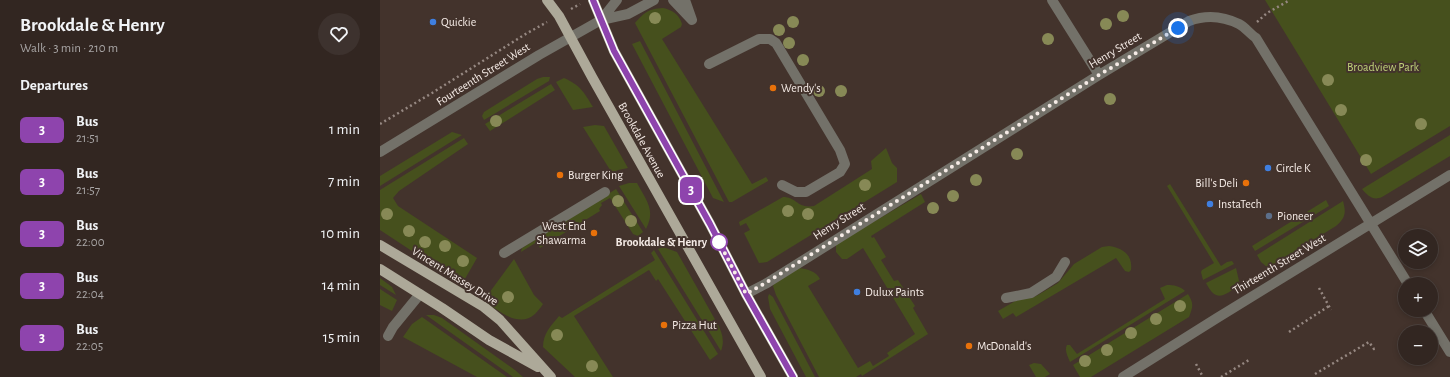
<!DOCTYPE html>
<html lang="en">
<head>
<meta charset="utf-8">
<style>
	:root { --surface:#322621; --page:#3d322e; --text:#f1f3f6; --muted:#a8a5a5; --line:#4d433f }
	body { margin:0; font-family:"Alegreya Sans",sans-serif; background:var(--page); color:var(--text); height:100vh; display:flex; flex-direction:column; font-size:15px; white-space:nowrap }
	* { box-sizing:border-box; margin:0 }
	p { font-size:13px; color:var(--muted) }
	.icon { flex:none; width:22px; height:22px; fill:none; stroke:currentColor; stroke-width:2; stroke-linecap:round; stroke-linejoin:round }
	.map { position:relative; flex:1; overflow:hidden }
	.side { display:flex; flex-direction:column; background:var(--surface); width:380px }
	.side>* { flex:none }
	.badge { padding:0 8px; border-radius:6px; font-size:14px; line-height:26px }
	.buttons { position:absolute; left:1018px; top:229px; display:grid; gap:8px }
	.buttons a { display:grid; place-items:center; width:40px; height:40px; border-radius:50%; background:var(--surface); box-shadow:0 2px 6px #0003,0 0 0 1px var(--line); font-size:20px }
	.you { position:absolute; width:20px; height:20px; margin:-10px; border:3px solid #fff; border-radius:50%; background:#1a73e8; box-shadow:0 0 0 6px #1a73e833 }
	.map>.badge { position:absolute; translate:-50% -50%; box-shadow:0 0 0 2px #fff }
	h2 { padding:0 20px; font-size:15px; line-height:36px }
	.round { display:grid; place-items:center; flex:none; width:42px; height:42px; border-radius:21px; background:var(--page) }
	.summary { display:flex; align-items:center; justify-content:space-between; height:68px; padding:0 20px }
	h1 { font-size:19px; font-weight:600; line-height:30px }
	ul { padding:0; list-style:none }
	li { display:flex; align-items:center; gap:12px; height:52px; padding:0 20px }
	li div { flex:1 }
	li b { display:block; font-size:15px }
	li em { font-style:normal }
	li .badge { min-width:44px; font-weight:700; text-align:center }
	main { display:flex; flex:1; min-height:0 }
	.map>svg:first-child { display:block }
</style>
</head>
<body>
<main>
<section class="side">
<div class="summary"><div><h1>Brookdale &amp; Henry</h1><p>Walk · 3 min · 210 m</p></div><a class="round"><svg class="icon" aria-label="heart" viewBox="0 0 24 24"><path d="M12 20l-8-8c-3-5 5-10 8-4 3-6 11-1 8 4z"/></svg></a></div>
<h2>Departures</h2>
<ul>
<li><span class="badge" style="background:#8e44ad;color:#fff">3</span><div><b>Bus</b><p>21:51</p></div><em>1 min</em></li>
<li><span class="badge" style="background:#8e44ad;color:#fff">3</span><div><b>Bus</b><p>21:57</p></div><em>7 min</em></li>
<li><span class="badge" style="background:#8e44ad;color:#fff">3</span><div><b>Bus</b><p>22:00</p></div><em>10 min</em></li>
<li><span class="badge" style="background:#8e44ad;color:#fff">3</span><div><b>Bus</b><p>22:04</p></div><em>14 min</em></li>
<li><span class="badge" style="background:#8e44ad;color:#fff">3</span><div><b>Bus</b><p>22:05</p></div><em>15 min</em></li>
</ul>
</section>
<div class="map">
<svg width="1070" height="377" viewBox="0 0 1070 377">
	<rect width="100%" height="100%" fill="#43332c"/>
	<path fill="#46501d" d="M885 0H1070V126L991 174Z
		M283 8C292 10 299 14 302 24L301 27 282 39 372 184 386 177 388 180V181L352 202H349L255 23C265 12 268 9 283 8Z
		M260 41 344 202 333 198 252 44Z
		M163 77H170L169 81 104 120 102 116 104 112 157 79Z
		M184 78C200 85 204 92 213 107L193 110 176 82Z
		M171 84 175 90 110 131 105 124Z
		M215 125 224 126 248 168 238 170 232 173 203 127Z
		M72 132 82 135 0 186V176Z
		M1070 135V156L1002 197C993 201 988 196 982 189Z
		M84 138 88 144 19 191 13 198 18 206 97 258 82 284 0 230V190Z
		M506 148 512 163 517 168V182L387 262 379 263 364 233 370 230 366 223 360 226 359 222 403 197C417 197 417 209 434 206L492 169 491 161Z
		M249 183H257C266 200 276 210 266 229L239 186Z
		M790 184 841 266 847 262 852 261 854 264 823 280 821 272 822 270 834 263 787 186Z
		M236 189 263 232 258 236 253 234 230 198 221 203 222 205 219 209 220 211 160 248 157 242 141 252 142 248Z
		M541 194 545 202 491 236 492 238 494 237 506 257 501 260 514 281 518 280 535 306 533 308 548 334 482 376 481 374 476 377H439L396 295 393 286 394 284 419 268C427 269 436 271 440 279L428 286 478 368 490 361 493 366 509 356 507 353 535 334 483 248 467 259H462L456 252V244Z
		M946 200 949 206 875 251 872 246Z
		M963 201C966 212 966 218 956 226L888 268 881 262 877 255Z
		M729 246C743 248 753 255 751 270L749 272 745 271 736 258 636 317 633 313 623 319 618 311 637 300 654 297 658 295 678 283 694 264 722 247Z
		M283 247 297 252 337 323C342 332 345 340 341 351L278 249Z
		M274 250 338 354 330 360 278 279 276 281 269 270 194 316 233 377H195L163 347C163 333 171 326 179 316L182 318 275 260 271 253Z
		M134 259 154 295 163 304C161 307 158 311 155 314 139 329 117 310 104 300Z
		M856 268 860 285C844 295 837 304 826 283Z
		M0 278 12 287 16 295 0 285Z
		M787 285C794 285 800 286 805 291L690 362C688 357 684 350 687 345H690L697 354 785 299 780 288Z
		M0 289 17 300 12 311 0 305Z
		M389 294 393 297 435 377H426L390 309 388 297Z
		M808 294C814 304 813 306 809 317L711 377H700L693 365Z
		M46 315H54L62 318 135 370 143 377H133Z
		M42 317 127 377H97L23 337 32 324Z
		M654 363 661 364 670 374 665 377H656L649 365Z"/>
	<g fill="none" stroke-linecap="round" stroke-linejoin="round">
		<path stroke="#968882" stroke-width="2.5" stroke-dasharray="2 3" stroke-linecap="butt" d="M191 9 200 4
			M877 22 887 13 910 0
			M0 124 52 93 144 35 167 22
			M939 288 951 310
			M909 332 949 306
			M816 364 823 377
			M935 374 989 342 994 349 996 348
			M841 377 869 360"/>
		<path stroke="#737169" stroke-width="10" d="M293 0 312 20 305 0
			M672 0 719 75
			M221 20 237 0
			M329 64 379 39H390L396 43 460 150 465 164 460 172 426 192H416L402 185
			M0 152 159 55 221 20 248 14 274 0
			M124 253 225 192
			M366 294 387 283 719 75 809 21C825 15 843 16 859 24 865 27 870 34 876 38L1028 284
			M626 298 651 293 676 277 685 262
			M1044 310 1070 352
			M8 336 13 327 40 294
			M743 377 837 318 1070 175"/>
		<path stroke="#ada999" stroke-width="10" d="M167 0 179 16 212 77 381 377
			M213 0 234 51 330 224 366 294 413 377
			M0 245 104 307 120 320 171 377
			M0 269 62 308 109 340 158 367"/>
	</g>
	<g fill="#878956">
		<circle cx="743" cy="16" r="6"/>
		<circle cx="275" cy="18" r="6"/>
		<circle cx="413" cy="22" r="6"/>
		<circle cx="726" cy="24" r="6"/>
		<circle cx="399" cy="30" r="6"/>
		<circle cx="668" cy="39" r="6"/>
		<circle cx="409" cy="43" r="6"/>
		<circle cx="423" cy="60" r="6"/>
		<circle cx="948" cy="80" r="6"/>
		<circle cx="439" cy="91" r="6"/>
		<circle cx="461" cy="91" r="6"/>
		<circle cx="730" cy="99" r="6"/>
		<circle cx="961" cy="110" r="6"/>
		<circle cx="116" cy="121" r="6"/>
		<circle cx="1041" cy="124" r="6"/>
		<circle cx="637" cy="154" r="6"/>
		<circle cx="986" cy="160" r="6"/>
		<circle cx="596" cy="180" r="6"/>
		<circle cx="485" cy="185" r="6"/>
		<circle cx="573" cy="196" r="6"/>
		<circle cx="238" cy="201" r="6"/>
		<circle cx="553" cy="208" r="6"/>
		<circle cx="408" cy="211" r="6"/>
		<circle cx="7" cy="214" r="6"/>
		<circle cx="428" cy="214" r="6"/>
		<circle cx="251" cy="221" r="6"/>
		<circle cx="29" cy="231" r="6"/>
		<circle cx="45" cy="242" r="6"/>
		<circle cx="65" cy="246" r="6"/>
		<circle cx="83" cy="261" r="6"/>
		<circle cx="128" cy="297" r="6"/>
		<circle cx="800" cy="306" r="6"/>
		<circle cx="776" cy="319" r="6"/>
		<circle cx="751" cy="333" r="6"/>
		<circle cx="177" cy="335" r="6"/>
		<circle cx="727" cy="350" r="6"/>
		<circle cx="705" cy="361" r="6"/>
		<circle cx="212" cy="366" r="6"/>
	</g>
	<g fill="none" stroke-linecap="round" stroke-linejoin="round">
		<g stroke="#fff" stroke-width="9">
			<path id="line" d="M213 0 234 51 330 224 366 294 413 377"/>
		</g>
		<use href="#line" stroke="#8e44ad" stroke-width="6"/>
		<path stroke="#f5ebe6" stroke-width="4" stroke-dasharray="0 7.2" d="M339 242 337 238 366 294 387 282 719 75 798 28"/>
	</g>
	<g fill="#3f7fe0" stroke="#43332c" stroke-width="1.5">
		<circle cx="53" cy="22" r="4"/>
		<circle cx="888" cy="168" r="4"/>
		<circle cx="830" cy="204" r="4"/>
		<circle cx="477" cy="292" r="4"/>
	</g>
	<g fill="#e8710a" stroke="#43332c" stroke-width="1.5">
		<circle cx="393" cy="88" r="4"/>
		<circle cx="180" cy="175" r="4"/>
		<circle cx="866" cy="183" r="4"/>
		<circle cx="214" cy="233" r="4"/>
		<circle cx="284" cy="325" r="4"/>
		<circle cx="589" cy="346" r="4"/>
	</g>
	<circle fill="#5c6f8a" stroke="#43332c" stroke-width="1.5" cx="889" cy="216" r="4"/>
	<circle fill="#fff" stroke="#8e44ad" stroke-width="2" cx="339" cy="242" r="8"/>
	<g text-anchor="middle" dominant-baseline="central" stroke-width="4" stroke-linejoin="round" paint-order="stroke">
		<g font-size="12" fill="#f5ebe6" stroke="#43332c" text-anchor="start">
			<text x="61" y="22">Quickie</text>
			<text x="401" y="88">Wendy's</text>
			<text x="896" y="168">Circle K</text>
			<text x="188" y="175">Burger King</text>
			<text x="858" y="183" text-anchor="end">Bill's Deli</text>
			<text x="838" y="204">InstaTech</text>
			<text x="897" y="216">Pioneer</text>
			<text x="206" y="226" text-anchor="end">West End<tspan x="206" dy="14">Shawarma</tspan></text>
			<text x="485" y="292">Dulux Paints</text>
			<text x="292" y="325">Pizza Hut</text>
			<text x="597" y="346">McDonald's</text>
		</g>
		<g font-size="12" fill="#f5ebe6" stroke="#43332c">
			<text transform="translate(735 50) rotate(-31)">Henry Street</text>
			<text transform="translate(103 74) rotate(-32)">Fourteenth Street West</text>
			<text transform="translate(262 140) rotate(61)">Brookdale Avenue</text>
			<text transform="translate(459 221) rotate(-32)">Henry Street</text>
			<text transform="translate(899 264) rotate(-31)">Thirteenth Street West</text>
			<text transform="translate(75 276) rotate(32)">Vincent Massey Drive</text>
		</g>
		<g font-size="12" fill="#bed079" stroke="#43332c">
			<text x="1003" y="67">Broadview Park</text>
		</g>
		<g font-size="12" font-weight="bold" fill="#f5ebe6" stroke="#43332c" text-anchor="end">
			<text x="327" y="242">Brookdale &amp; Henry</text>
		</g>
	</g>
</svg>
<div class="buttons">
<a><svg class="icon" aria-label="layers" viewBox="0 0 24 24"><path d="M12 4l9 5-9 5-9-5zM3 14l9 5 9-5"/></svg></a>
<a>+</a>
<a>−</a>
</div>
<div class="you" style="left:798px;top:28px"></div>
<b class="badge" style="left:311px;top:190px;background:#8e44ad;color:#fff">3</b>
</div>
</main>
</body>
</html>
